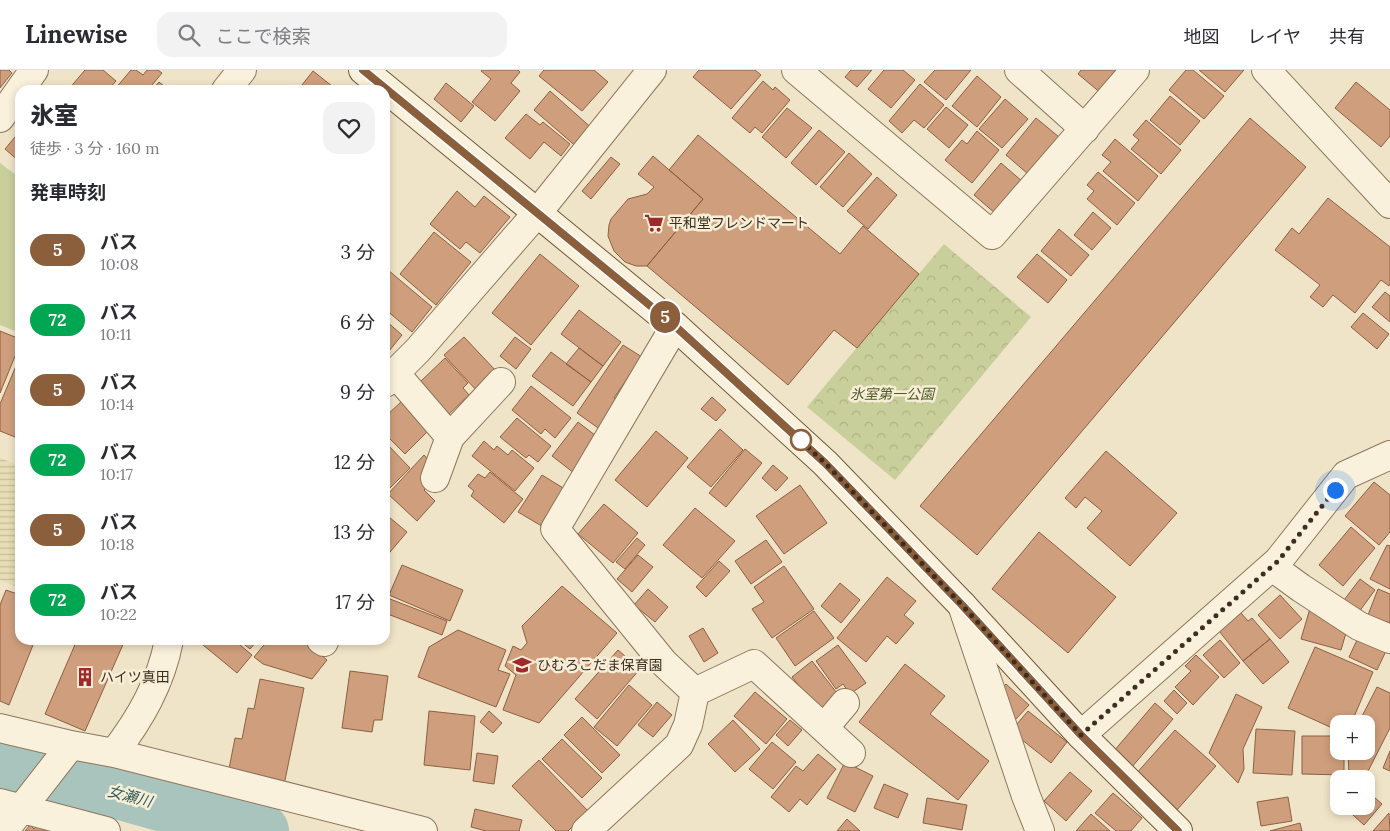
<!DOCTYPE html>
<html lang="ja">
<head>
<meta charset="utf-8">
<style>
	:root { --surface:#fff; --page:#f2f2f3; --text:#2b2b33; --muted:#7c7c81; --line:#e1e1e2 }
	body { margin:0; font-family:Lora,"Noto Sans JP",serif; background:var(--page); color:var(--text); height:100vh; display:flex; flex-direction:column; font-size:19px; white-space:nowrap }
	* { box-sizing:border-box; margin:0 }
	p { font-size:16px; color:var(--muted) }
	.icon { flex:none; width:28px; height:28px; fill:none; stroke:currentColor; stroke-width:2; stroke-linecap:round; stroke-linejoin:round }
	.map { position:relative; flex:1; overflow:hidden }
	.side { position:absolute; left:15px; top:15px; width:375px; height:560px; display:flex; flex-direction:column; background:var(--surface); border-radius:15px; box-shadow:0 2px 8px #0003 }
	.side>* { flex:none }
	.badge { padding:0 10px; border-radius:16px; font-size:18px; line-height:32px }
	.tools { position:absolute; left:1330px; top:645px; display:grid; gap:10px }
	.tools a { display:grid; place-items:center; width:45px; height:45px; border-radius:10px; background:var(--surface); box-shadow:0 2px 8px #0003; font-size:25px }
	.you { position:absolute; width:25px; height:25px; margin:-12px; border:4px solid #fff; border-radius:50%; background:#1a73e8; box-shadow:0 0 0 8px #1a73e833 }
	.map>.badge { position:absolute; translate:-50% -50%; box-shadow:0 0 0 2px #fff }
	h2 { padding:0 15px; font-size:19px; line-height:45px }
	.round { display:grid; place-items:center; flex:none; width:52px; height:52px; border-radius:15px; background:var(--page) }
	.headline { display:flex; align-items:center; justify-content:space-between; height:85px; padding:0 15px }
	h1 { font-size:24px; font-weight:800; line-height:38px }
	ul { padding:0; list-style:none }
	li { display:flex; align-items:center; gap:15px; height:70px; padding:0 15px }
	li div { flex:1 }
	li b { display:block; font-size:19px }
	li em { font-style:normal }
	li .badge { min-width:55px; font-weight:700; text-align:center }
	header { display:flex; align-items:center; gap:30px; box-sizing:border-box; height:70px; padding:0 25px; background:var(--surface); border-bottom:1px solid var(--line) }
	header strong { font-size:24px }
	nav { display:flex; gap:28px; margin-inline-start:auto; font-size:18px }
	.search { width:350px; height:45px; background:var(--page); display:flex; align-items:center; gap:12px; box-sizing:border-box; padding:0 18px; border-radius:15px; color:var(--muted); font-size:19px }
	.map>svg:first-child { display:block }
</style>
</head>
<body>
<header>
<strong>Linewise</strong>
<div class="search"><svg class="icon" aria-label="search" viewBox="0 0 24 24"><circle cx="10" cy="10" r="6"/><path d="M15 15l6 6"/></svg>ここで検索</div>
<nav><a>地図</a><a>レイヤ</a><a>共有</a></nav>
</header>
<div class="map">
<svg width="1390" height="761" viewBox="0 0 1390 761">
	<defs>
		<pattern id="farmland-rules" width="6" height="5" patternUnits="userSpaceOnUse" patternTransform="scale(1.25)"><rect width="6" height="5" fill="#e6deb5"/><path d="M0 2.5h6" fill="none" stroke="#c6bf9b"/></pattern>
		<pattern id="forest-crowns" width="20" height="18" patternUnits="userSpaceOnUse" patternTransform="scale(1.25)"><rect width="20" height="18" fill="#c9cf9b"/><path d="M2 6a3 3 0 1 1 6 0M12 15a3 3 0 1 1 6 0" fill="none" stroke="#aeb285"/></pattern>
	</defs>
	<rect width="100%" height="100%" fill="#f0e4c8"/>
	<path fill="url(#farmland-rules)" d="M0 388 20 396V510L17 517 0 510Z"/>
	<path fill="#c9cf9b" d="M0 93 20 108V263L0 255Z"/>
	<path fill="url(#forest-crowns)" d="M944 174 1031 247 895 410 807 337Z"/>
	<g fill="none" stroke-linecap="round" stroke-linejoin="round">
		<path stroke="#a9c4bc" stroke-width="56" d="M0 692 78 710 261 761"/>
	</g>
	<path fill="#cf9f7d" stroke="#8d5f41" d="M0 0H9L12 3 0 18Z
		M85 0H103L116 11 108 20H68Z
		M131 0H136L143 5 147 0H158L162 3 148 20H116L115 19Z
		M482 0H518L520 2 511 13 520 21 495 51 472 32 491 9 481 1Z
		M544 0H594L608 12 582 41 539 6Z
		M699 0H755L761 5 731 39 693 7Z
		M851 0H872L857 17 845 7Z
		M884 0H903L915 10 891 38 868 19Z
		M935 0H971L946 30 924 12Z
		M1081 0H1122L1102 24 1078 4Z
		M1186 0H1193L1224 26 1204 49 1169 20Z
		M1199 0H1244L1225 22Z
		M313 1 337 20H298Z
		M977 6 1001 27 977 57 952 36Z
		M763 11 773 20 775 17 790 30 762 63 755 57 750 63 732 48Z
		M159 12 169 20H152Z
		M1356 12 1390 40V66L1381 77 1335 38Z
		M446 13 474 36 461 52 434 29Z
		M920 14 944 35 924 58 914 50 902 63 889 51Z
		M550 21 595 61 579 79 534 40Z
		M1170 26 1200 51 1180 75 1150 50Z
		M1005 29 1028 49 1002 78 979 59Z
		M946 37 968 55 949 78 927 59Z
		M787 38 812 58 786 88 762 67Z
		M526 44 540 55 543 52 570 74 561 86 544 72 530 89 505 68Z
		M1036 48 1059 67 1028 104 1006 85Z
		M1250 48 1306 97 977 485 920 436Z
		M1146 50 1181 80 1161 104 1131 79 1139 70 1133 65Z
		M819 60 845 82 816 115 791 93Z
		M20 61V92L5 79Z
		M977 61 999 80 972 113 945 90 962 70 967 74Z
		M698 65 840 184 863 156 919 204 857 278 834 260 788 315 647 196 703 129 669 100Z
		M1115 69 1158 106 1138 131 1103 101 1111 92 1102 85Z
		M849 83 872 104 843 137 820 117Z
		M653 86 703 129 647 196H636L625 192 614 181 608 166 609 155 611 149 628 129 647 124 654 117 638 104Z
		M611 87 620 94 591 129 582 121Z
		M1001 93 1023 112 996 144 974 125Z
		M1098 102 1135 133 1117 155 1087 129 1094 121 1087 115Z
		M877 107 897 125 868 159 847 141Z
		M457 121 475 137 484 126 510 147 480 183 466 172 460 179 430 154Z
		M1328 128 1390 177V214L1389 216 1381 210 1355 243 1333 225 1323 237 1310 227 1320 215 1275 180 1292 158 1299 164Z
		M1093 142 1111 158 1092 180 1074 165Z
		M1059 159 1089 185 1071 206 1041 181Z
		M434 162 471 192 436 235 400 204Z
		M540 184 579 216 531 275 492 243Z
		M1037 184 1067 210 1048 233 1017 207Z
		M388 200 432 237 412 262 385 239V204Z
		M1385 222 1390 226V252L1372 237Z
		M579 240 621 272 603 296 561 264Z
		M1363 243 1389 264 1377 279 1351 257Z
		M385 250 402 265 385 286Z
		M0 261 20 269V274L0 323Z
		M464 267 497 302 477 321 444 285Z
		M515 267 531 279 516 299 500 286Z
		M623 275 642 287 614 328 620 332 601 360 577 343Z
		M579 278 603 296 591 312 566 294Z
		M551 282 591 312 573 336 532 306Z
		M445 288 468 313 463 318 469 325 448 345 419 313Z
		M16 296 20 298V369L0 361V334Z
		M531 316 571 348 555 368 545 359 541 364 512 340Z
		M712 327 726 340 716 351 701 339Z
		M403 330 431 358 405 384 385 364V347Z
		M517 348 551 376 538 392 529 385 526 388 500 367Z
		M578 352 600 369 574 403 552 386Z
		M720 359 743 380 711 417 687 397Z
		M656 361 688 388 647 437 615 410Z
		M484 371 494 380 497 376 508 385 512 380 534 398 515 421 472 386Z
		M385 372 410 398 390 418 385 412Z
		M745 379 762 393 726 437 709 423Z
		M1106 381 1177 443 1130 496 1087 458 1102 441 1085 427 1076 438 1065 428Z
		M424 385 435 397 432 411 424 420 435 431 417 451 388 424Z
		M773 395 788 408 776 421 762 408Z
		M490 402 523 429 504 453 471 426 474 421 468 416 478 404 485 408Z
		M542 405 568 421 545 458 518 442Z
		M1374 412 1390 425V462L1379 475 1345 446Z
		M800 415 827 453 784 484 756 446Z
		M604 434 638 463 613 493 578 464Z
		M695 438 735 471 702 508 663 475Z
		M389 447 407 462 385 488V451Z
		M1351 457 1375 478 1343 516 1319 495Z
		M1039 462 1116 527 1068 583 992 519Z
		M637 468 645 475 625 499 616 492Z
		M766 470 782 492 751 514 735 491Z
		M1387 475 1390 476V519L1370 509Z
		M638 485 653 497 632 522 617 509Z
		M719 491 730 501 706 527 696 517Z
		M402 495 463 520 450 551 389 525Z
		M784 496 814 539 772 568 752 539 764 532 754 517Z
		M887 507 916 531 904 545 914 553 896 574 887 566 866 592 837 568Z
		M1360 509 1375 520 1356 546 1341 534Z
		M840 513 860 530 841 553 821 536Z
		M562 516 617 563 539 653 503 640 516 605 505 596 513 576 521 580 527 573 522 556Z
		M648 519 668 537 655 552 634 535Z
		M1378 519 1390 524V553L1368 545Z
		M6 520 20 525V570H35L9 635 0 631V535Z
		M1280 525 1302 549 1280 569 1258 545Z
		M390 529 447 551 442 565 385 543Z
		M1311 535 1348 556 1341 580 1301 569Z
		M814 541 834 568 795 596 776 568Z
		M1241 543 1248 551 1252 548 1270 569 1243 591 1219 561Z
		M703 558 718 583 704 592 689 566Z
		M458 560 506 580 498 600 510 604 496 637 418 607 429 577Z
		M1358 568 1386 581 1377 600 1349 587Z
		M1270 569 1289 592 1263 614 1243 591Z
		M77 570H125L85 661 45 644Z
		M197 570H234L252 585 237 603Z
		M239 570H258L250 579Z
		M268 570H303L327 590 312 609 263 594 254 587Z
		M1220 570 1240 593 1224 608 1203 585Z
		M838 575 866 613 850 624 843 614 836 619 816 591Z
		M1315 577 1373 602 1351 654H1339V661L1288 638Z
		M618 580 640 599 597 649 575 629Z
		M1196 585 1219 607 1193 635 1175 617 1191 601 1185 596Z
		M812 591 840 627 820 642 792 607Z
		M905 594 945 626 930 644 989 691 958 730 859 652Z
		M350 601 388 606 382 650H374L372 662 342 658Z
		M260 609 304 618 284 715 228 704 235 668 242 669 248 638 254 639Z
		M1006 614 1029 635 1016 649 1005 638 999 621Z
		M629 615 652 635 617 676 594 657Z
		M1377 617 1390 623V658L1364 709H1354L1349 706 1348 681H1366V654H1358Z
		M1174 620 1187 633 1177 644 1164 631Z
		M755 622 787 649 766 674 734 646Z
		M1236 624 1262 637 1243 679 1244 699 1238 713 1209 683Z
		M657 632 672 645 653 667 638 655Z
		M1155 633 1173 649 1131 698 1113 682Z
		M429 641 475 646 470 700 424 695Z
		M489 641 502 653 493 663 480 652Z
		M1028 641 1067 672 1051 693 1011 661Z
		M582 647 620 685 602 703 564 665Z
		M733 650 760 679 735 702 708 674Z
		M790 650 802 660 788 676 776 665Z
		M1256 659 1295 661 1292 705 1253 703Z
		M1175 660 1216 696 1176 741 1135 705Z
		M1302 666H1339V681H1344V705L1302 704Z
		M562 669 602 708 582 728 542 689Z
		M772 672 796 692 773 719 749 699Z
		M1390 681V701L1383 698Z
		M477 683 498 686 494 714 473 711Z
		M818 684 836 699 807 735 800 729 789 742 771 727 796 696 803 701Z
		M539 690 588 741 568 761H556L512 716Z
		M845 692 873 706 855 742 827 728Z
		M1070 702 1092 721 1066 751 1044 731Z
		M884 714 908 724 898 748 874 738Z
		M1366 720 1382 734 1364 755 1343 736H1366Z
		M1113 723 1142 748 1131 761H1116L1095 743Z
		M1288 727 1292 751 1261 756 1257 732Z
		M927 728 967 735 962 760 923 753Z
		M475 739 522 750 519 761H486L471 757Z
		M1389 743 1390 761H1373Z
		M1091 744 1110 761H1076Z
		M41 749 57 761H25L30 755 34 759Z
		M847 749 860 761H837Z
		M1300 753 1302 761H1270Z"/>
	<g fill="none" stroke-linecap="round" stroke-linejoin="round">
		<g stroke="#8d765c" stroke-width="30">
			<path id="minor" d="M796 0 992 165 1135 0
				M1019 0 1085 59
				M1266 0 1390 134
				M226 20 242 0
				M0 48 34 0
				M395 303 450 367 501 312
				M385 313 418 280 538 142 652 0
				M435 408 450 367
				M1272 497 1301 518 1359 556 1390 569
				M962 535 1026 726 1040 761
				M321 570 324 572
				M695 622 754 594 851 683
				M0 658 71 675 114 683 423 761
				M824 658 845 633
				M1081 665 1278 491 1346 405 1390 385
				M114 683C140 649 161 613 169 570
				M0 733 106 761
				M4 761 71 675
				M586 761 679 675 688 655 695 622 664 593 555 459 675 256"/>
		</g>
		<g stroke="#6f573f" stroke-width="30">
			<path id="secondary" d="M363 0 675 256 825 393 962 535 1081 665 1178 761"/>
		</g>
		<use href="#minor" stroke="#faf1dc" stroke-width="28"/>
		<use href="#secondary" stroke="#faf1dc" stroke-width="28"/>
	</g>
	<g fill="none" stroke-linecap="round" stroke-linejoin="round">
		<g stroke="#fff" stroke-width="11">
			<path id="line" d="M363 0 675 256 825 393 962 535 1081 665 1178 761"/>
		</g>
		<use href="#line" stroke="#8b5e3c" stroke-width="8"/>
		<path stroke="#3d2e20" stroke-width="5" stroke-dasharray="0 9" d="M801 370 798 368 825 393 962 535 1081 665 1278 491 1335 420"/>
	</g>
	<defs>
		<g id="supermarket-bare" transform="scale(1.5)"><path d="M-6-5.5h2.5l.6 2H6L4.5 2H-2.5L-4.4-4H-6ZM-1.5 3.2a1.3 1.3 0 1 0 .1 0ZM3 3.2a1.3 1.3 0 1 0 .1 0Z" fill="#9e2a2b" stroke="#f7eed8" stroke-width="2.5" paint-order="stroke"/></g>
		<g id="school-bare" transform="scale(1.5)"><path d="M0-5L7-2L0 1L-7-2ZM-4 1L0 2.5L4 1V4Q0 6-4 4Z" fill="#9e2a2b" stroke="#f7eed8" stroke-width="2.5" paint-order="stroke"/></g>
		<g id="building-bare" transform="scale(1.5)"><path d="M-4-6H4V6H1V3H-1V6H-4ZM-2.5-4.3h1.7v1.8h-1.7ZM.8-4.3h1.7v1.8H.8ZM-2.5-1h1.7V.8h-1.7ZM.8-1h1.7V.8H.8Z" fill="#9e2a2b" stroke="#f7eed8" stroke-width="2.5" paint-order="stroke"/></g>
	</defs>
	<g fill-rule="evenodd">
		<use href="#supermarket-bare" x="654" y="153"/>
		<use href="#school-bare" x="522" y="595"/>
		<use href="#building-bare" x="85" y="607"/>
	</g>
	<circle fill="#fff" stroke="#8b5e3c" stroke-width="2.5" cx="801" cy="370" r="10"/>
	<g text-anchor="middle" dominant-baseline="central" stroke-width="5" stroke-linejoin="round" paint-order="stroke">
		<g font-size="14" fill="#3d2e20" stroke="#f7eed8" text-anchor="start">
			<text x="669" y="153">平和堂フレンドマート</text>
			<text x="537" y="595">ひむろこだま保育園</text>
			<text x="100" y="607">ハイツ真田</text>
		</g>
		<g font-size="14" font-style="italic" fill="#4d5a26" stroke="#f7eed8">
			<text x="892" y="324">氷室第一公園</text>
		</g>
		<g font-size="15" font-style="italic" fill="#2f5d5a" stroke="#f7eed8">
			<text transform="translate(130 726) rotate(15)">女瀬川</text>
		</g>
	</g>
</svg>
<div class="tools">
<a>+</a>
<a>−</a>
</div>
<div class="you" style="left:1335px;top:420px"></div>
<b class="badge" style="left:665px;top:247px;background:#8b5e3c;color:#fff">5</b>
<section class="side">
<div class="headline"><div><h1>氷室</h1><p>徒歩 · 3 分 · 160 m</p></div><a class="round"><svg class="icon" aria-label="heart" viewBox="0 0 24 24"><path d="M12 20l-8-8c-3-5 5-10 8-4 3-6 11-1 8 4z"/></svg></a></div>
<h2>発車時刻</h2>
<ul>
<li><span class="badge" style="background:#8b5e3c;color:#fff">5</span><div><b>バス</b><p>10:08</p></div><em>3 分</em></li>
<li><span class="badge" style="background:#00a651;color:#fff">72</span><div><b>バス</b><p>10:11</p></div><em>6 分</em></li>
<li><span class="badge" style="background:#8b5e3c;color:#fff">5</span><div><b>バス</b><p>10:14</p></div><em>9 分</em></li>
<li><span class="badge" style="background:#00a651;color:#fff">72</span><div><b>バス</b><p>10:17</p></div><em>12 分</em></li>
<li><span class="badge" style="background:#8b5e3c;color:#fff">5</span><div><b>バス</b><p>10:18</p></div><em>13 分</em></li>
<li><span class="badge" style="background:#00a651;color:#fff">72</span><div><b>バス</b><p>10:22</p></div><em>17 分</em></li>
</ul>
</section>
</div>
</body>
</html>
